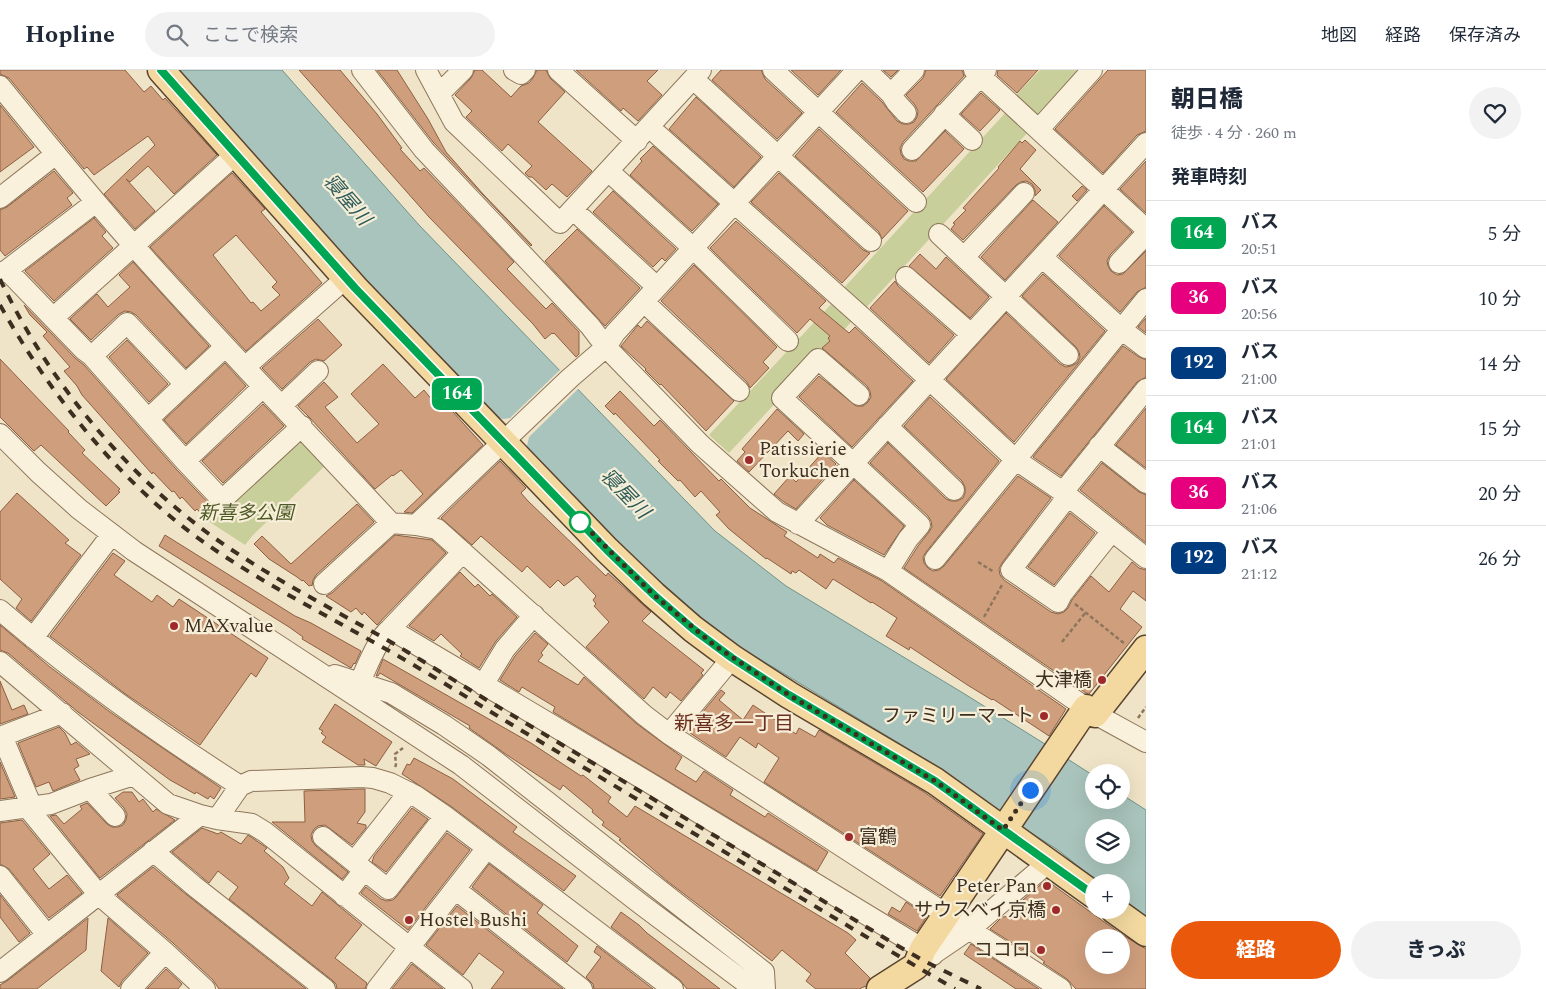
<!DOCTYPE html>
<html lang="ja">
<head>
<meta charset="utf-8">
<style>
	:root { --surface:#fff; --page:#f2f2f3; --text:#1f2937; --muted:#747a83; --line:#e0e1e3; --accent:#ea580c }
	body { margin:0; font-family:Spectral,"Noto Sans JP",serif; background:var(--page); color:var(--text); height:100vh; display:flex; flex-direction:column; font-size:19px; white-space:nowrap }
	* { box-sizing:border-box; margin:0 }
	p { font-size:16px; color:var(--muted) }
	.icon { flex:none; width:28px; height:28px; fill:none; stroke:currentColor; stroke-width:2; stroke-linecap:round; stroke-linejoin:round }
	.map { position:relative; flex:1; overflow:hidden }
	.drawer { display:flex; flex-direction:column; background:var(--surface); width:400px }
	.drawer>* { flex:none }
	.badge { padding:0 10px; border-radius:8px; font-size:18px; line-height:32px }
	.fabs { position:absolute; left:1085px; top:694px; display:grid; gap:10px }
	.fabs a { display:grid; place-items:center; width:45px; height:45px; border-radius:50%; background:var(--surface); box-shadow:0 5px 20px #0002; font-size:25px }
	.you { position:absolute; width:25px; height:25px; margin:-12px; border:4px solid #fff; border-radius:50%; background:#1a73e8; box-shadow:0 0 0 8px #1a73e833 }
	.map>.badge { position:absolute; translate:-50% -50%; box-shadow:0 0 0 2px #fff }
	h2 { padding:0 25px; font-size:19px; line-height:45px }
	.round { display:grid; place-items:center; flex:none; width:52px; height:52px; border-radius:26px; background:var(--page) }
	.summary { display:flex; align-items:center; justify-content:space-between; height:85px; padding:0 25px }
	h1 { font-size:24px; font-weight:800; line-height:38px }
	.primary-button { display:flex; gap:10px; margin-top:auto; padding:10px 25px }
	.primary-button a { flex:1; height:58px; border-radius:30px; background:var(--accent); color:#fff; font-size:20px; font-weight:800; line-height:58px; text-align:center }
	.primary-button a+a { background:var(--page); color:var(--text) }
	ul { padding:0; list-style:none }
	li { display:flex; align-items:center; gap:15px; height:65px; padding:0 25px; border-top:1px solid var(--line) }
	li div { flex:1 }
	li b { display:block; font-size:19px }
	li em { font-style:normal }
	li .badge { min-width:55px; font-weight:700; text-align:center }
	header { display:flex; align-items:center; gap:30px; box-sizing:border-box; height:70px; padding:0 25px; background:var(--surface); border-bottom:1px solid var(--line) }
	header strong { font-size:24px }
	nav { display:flex; gap:28px; margin-inline-start:auto; font-size:18px }
	.search { width:350px; height:45px; background:var(--page); display:flex; align-items:center; gap:12px; box-sizing:border-box; padding:0 18px; border-radius:28px; color:var(--muted); font-size:19px }
	main { display:flex; flex:1; min-height:0 }
	.map>svg:first-child { display:block }
</style>
</head>
<body>
<header>
<strong>Hopline</strong>
<div class="search"><svg class="icon" aria-label="search" viewBox="0 0 24 24"><circle cx="10" cy="10" r="6"/><path d="M15 15l6 6"/></svg>ここで検索</div>
<nav><a>地図</a><a>経路</a><a>保存済み</a></nav>
</header>
<main>
<div class="map">
<svg width="1146" height="919" viewBox="0 0 1146 919">
	<rect width="100%" height="100%" fill="#f0e4c8"/>
	<path fill="#c9cf9b" d="M1040 0H1084L1037 50 1013 28Z
		M1008 40 1030 60 863 241 841 221Z
		M834 231 853 250 729 383 709 365Z
		M297 368 329 392 253 465 245 475 205 449Z"/>
	<path fill="#a9c4bc" stroke="#6f938a" fill-rule="evenodd" d="M179 0H282L419 155 715 461 786 516 963 623 1045 674 1048 672 1063 686 1094 706V730H1121V724L1146 740V846L1121 829V812H1098L1058 780 1000 743 993 736 940 698 743 579 702 548 639 493 358 201ZM1094 758H1121V785H1094Z"/>
	<path fill="#f0e4c8" d="M561 299 579 318 529 367 527 376 524 378 494 346 503 349 510 348Z"/>
	<path fill="#cf9f7d" stroke="#8d5f41" fill-rule="evenodd" d="M0 0H125L144 22 151 16 163 30 165 28 217 85 174 124 148 96 130 112 126 109 155 141 135 159 104 124 155 75 148 66 94 105 87 97 84 99 9 8 0 4Z
		M299 0H340L377 44 402 78 400 79 420 101 424 98 514 192 507 199 546 239 552 233 579 262V284L576 287 554 263 553 264 552 263 545 269 533 254 429 147Z
		M377 0H397L428 49 446 82 483 124 532 175 531 176 433 72Z
		M475 0H482L511 27 521 16 529 13 533 8 537 0H546L550 8 565 22 538 52 592 101 567 127 552 114 546 120 532 107H529L525 103 532 96 508 74 502 81 466 47 472 41 455 25 471 8Z
		M576 0H658L647 11 662 25 638 51 623 38 621 41Z
		M721 0H761L765 9 802 43 777 69 712 10Z
		M791 0H841L818 25Z
		M883 0H898L891 7Z
		M926 0H962L964 6 903 72 900 78 901 84 904 89 909 91H916L945 61 964 79 923 122 836 42 862 13 882 32 897 51 903 54H909L914 52 917 47 918 41 915 35 906 25 923 8Z
		M998 0H1038L1017 23 997 5Z
		M1108 0H1146V61L1137 65 1103 103 1055 59Z
		M981 23 1000 40 980 61 961 44Z
		M696 27 761 87 734 117 669 59Z
		M0 35 34 77 0 102Z
		M819 59 908 141 882 169 879 162 795 86Z
		M1025 70 1036 80 1020 99 1041 120 1035 126V120L1032 114 1026 111 1021 112 1016 115 963 170 951 159 955 154 953 153 966 140 963 138 999 98 998 97 1020 71 1022 73Z
		M653 76 718 134 692 161 630 105 642 91 640 89Z
		M1146 91V143L1120 119Z
		M54 101 73 123 67 128 72 135 5 186 0 180V140L7 137Z
		M232 103 265 139 261 142 322 213 246 281 150 177ZM236 165 277 212 272 217 280 225 261 241 253 232 251 233 213 185Z
		M779 103 863 180 870 183 842 213 751 132Z
		M1082 116 1087 120 1077 131 1072 126Z
		M613 121 676 179 665 191 662 188 653 197 593 142Z
		M1033 130 1058 152 1005 210 981 187Z
		M1104 136 1132 162 1110 185 1107 191 1108 196 1111 201 1117 205 1123 204 1146 181V217L1137 222 1120 242 1059 186Z
		M94 148 106 162 102 166 113 178 54 231 25 201Z
		M736 151 826 231 819 238 849 263 855 257 913 311 852 377 799 327 819 306 856 336H863L868 332 871 327 870 321 867 316 822 278 830 271 828 268 830 266 810 249 797 263 710 178Z
		M577 159 640 218 605 256 545 191Z
		M920 184 936 199 946 187 989 227 970 248 909 196Z
		M133 192 209 276 186 298 136 245 131 242 125 241 119 244 91 270 70 249 97 224 108 237 130 217 119 205Z
		M694 195 777 277 763 292 769 298 750 318 747 312 661 231Z
		M1043 204 1105 261 1014 372 946 309 1006 243 1060 294 1066 297 1071 296 1077 293 1080 287 1079 282 1076 277 1022 226Z
		M895 211 898 216 954 265 929 293 870 238Z
		M24 235 75 288 84 295 176 399 214 439 204 447 197 439 195 441 182 427 180 429 174 421 172 422 153 402 152 404 82 325 77 316 64 301 70 297 43 266 47 262 30 245Z
		M1146 248V263L1138 257Z
		M318 249 342 275 324 291 316 289 310 292 282 319 262 298Z
		M647 251 734 331 706 361 661 314 660 315 645 300 646 299 621 276 638 255 641 258Z
		M127 270 168 314 149 332 109 287Z
		M1123 276 1139 287 1146 290V307L1137 312 1061 406 1033 387Z
		M0 289 69 361 68 362 85 380 82 383 120 419 118 421 120 422 106 436 41 375 34 381 0 347Z
		M225 293 246 316 186 374 164 350Z
		M383 294 415 328 424 320 437 336 443 331 483 375 412 443 404 442 423 424 401 400 393 406 392 405 375 419 310 348 298 336 324 312 338 327 325 337 357 373 379 354 351 324Z
		M620 321 654 356 660 350 719 411 721 409 750 438 787 462 784 466 818 488 820 484 834 493 838 488 882 511 1066 639 1049 666 993 629 992 630 969 616 910 577 909 580 886 566 897 548 872 532 871 533 833 509 826 519 799 500 796 503 792 501 791 504 767 488 766 489 729 459 716 445 720 442 701 421 695 427 680 410 678 411 658 391 660 390 640 369 615 343 614 345 605 336Z
		M930 327 999 391 926 482 923 487 924 493 928 498 933 501 939 500 944 496 1018 406 1051 428 1002 493 999 499 1000 505 1004 510 1051 542 1058 544 1064 542 1068 538 1072 530 1091 506 1109 522 1132 492 1139 498 1146 500V531L1133 521 1120 539 1142 557 1089 624 1086 623 904 498 918 476 929 462 932 457 931 451 928 446 870 393 888 373 946 429 951 431H957L963 428 965 423V417L962 411 904 356Z
		M263 334 284 356 223 413 202 391Z
		M1146 338V398L1116 375Z
		M777 339 804 364 798 371 788 361 749 402 737 391 745 382 742 379Z
		M823 382 836 394 796 439 784 432 774 424 790 406 796 412Z
		M500 391 526 418 521 423 528 431 606 506 608 503 651 542 642 551 704 600 701 603 703 605 681 631 670 622 666 628 653 617 644 629 586 577 609 552 594 536 596 534 593 530 596 526 577 506 564 516 558 510 550 518 527 496 522 502 481 466 472 475 441 448Z
		M1102 393 1139 422 1146 425V473L1080 420Z
		M854 410 904 456 884 485 827 455 820 448Z
		M17 423 69 470 65 473 81 485 31 551 16 538 22 529 0 509V442Z
		M357 434 374 452 316 505 313 510 312 516 311 515 309 516 303 510 302 511 297 507 269 489 254 474 262 466 291 494Z
		M1070 443 1095 463 1054 515 1028 497Z
		M165 465 295 546 311 553 361 581 355 594 354 593 351 598 302 569 303 567 289 557 159 476Z
		M395 465 432 470 446 483 377 555 364 542 362 545 356 538 351 542 326 526 332 523Z
		M113 483 125 491 114 505 152 532 157 525 173 537 179 529 268 588 256 607 251 603 200 675 124 623 50 566Z
		M460 502 475 517 478 514 490 526 492 524 517 547 496 571 479 598 460 586 462 584 441 564 434 571 409 556Z
		M0 555 50 597 110 642 221 718 214 729 210 726 208 729 196 722 195 724 170 710 78 642 8 583 0 580Z
		M535 563 548 574 541 583 543 585 538 591 578 615 584 607 637 654 682 687 675 699 696 712 704 701 733 720 730 725 765 747 768 743 828 782 817 801 553 642 555 637 522 617 519 622 500 610 515 586Z
		M383 589 531 673 581 706 583 705 611 727 608 732 627 747 635 736 848 863 856 870 845 883 870 908 866 916 859 919H816L806 911 811 904 782 880 772 891 667 811 619 770 621 769 602 755 604 752 592 742 593 740 563 715 560 720 507 685 469 658 470 656 380 603 378 606H376Z
		M0 611 12 640 24 635 28 644 0 654Z
		M721 620 725 623 719 630 743 650 753 635 796 664 799 658 815 667 819 660 924 722 983 764 940 826 764 712 779 688 758 673 756 678 740 667 726 687 687 661Z
		M335 634 392 672 376 696 364 689 365 695H358L322 672 326 667 321 663 323 661 319 659Z
		M59 657 65 663 71 675 76 672 90 684 76 689 79 696 74 699 80 710 53 721 49 712 36 717 18 673Z
		M414 688 453 709 517 757 513 762 576 806 564 821 452 737 402 704 407 694 410 695Z
		M0 692 15 727 0 729Z
		M361 719H365V742L357 753 366 755V758L352 775 325 755 318 756 314 759 311 765 312 771 316 776 348 802 342 809 272 752H305L304 721Z
		M123 722H132L139 732 143 729 153 742 156 739 175 750 100 808 50 746 56 745 64 754 82 739 80 736 87 733 107 754 112 757H118L123 755 126 750 127 744 124 738 115 728Z
		M412 738 428 749 386 802 372 792 374 786Z
		M22 750 50 784 33 799 49 819 67 805 82 823 49 848 9 799 0 794V753Z
		M202 758 218 764 221 762 241 774 248 765 267 778 264 781 283 797 289 808 284 814 312 836 322 822 362 855 335 888 367 913 365 919H337L336 914 332 910 229 829 238 817 218 801 209 813 172 782Z
		M447 763 470 780 408 860 361 823 366 817 381 829 387 831 393 830 397 826Z
		M489 794 543 835 537 843 578 876 567 892 472 817Z
		M153 797 187 825 306 919H219L213 910 173 873 117 825Z
		M1046 810 1121 864 1146 879V919H1076L1067 909 1043 893 1045 892 1025 877 1023 880 990 859 1002 847 1029 845 1016 836ZM1094 868H1121V895H1094Z
		M0 825 30 863 19 872 0 847Z
		M906 832 927 846 917 861 888 844 892 837 900 842Z
		M457 836 563 919H491L504 902 479 883 463 905 426 875Z
		M621 842 639 855 647 863 720 919H687L680 910 611 857Z
		M88 848 86 880 37 919H0V915L7 911Z
		M108 848 148 883 122 911 119 917 101 901Z
		M971 874 1039 919H1016L964 884Z
		M597 876 653 919H594L593 914 586 907 601 887 594 882Z
		M412 894 443 919H392Z
		M166 899 182 914 178 919H147Z"/>
	<g fill="none" stroke-linecap="round" stroke-linejoin="round">
		<g stroke="#8d765c" stroke-width="22">
			<path id="minor" d="M362 0 424 80 590 256 606 277 700 374 777 442 888 501 1095 644 1146 672
				M426 0 454 52 560 153 701 0
				M514 0 521 4 525 0
				M558 0 637 71
				M773 0 916 132
				M866 0 891 24 896 32 906 43
				M974 0 1146 159
				M0 16C44 70 88 124 134 176 217 270 305 360 391 453L416 455 437 459 644 645 669 664 1061 919
				M701 16 871 171
				M439 24 463 0
				M891 24 914 0
				M944 44 972 70
				M1039 59 1092 0
				M657 64 863 248 1016 390 1063 422 1146 488
				M912 80 986 0
				M616 108 693 178 788 271
				M0 128 56 84
				M582 148 657 217
				M939 164 1068 285
				M964 187 1024 123
				M1042 187 1121 259 1146 278
				M1119 193 1146 164
				M7 200 84 280 92 286 185 391 222 430 302 356
				M0 203 7 200 96 132
				M906 207 971 264
				M644 232 739 321
				M53 248 236 84
				M92 286 127 253 185 314
				M245 297 346 208
				M859 325 818 289 782 328 920 455 908 469 888 501
				M281 336 318 301
				M148 349 225 277
				M887 356 954 420
				M0 364 38 402 79 439 134 481 461 695 642 835 754 919
				M1099 376 1146 413
				M185 391 263 317
				M1063 422 1146 319
				M1068 426 1011 500 1058 532 1062 524 1112 461
				M798 454 1146 73
				M416 455 570 308 606 277 615 263 857 0
				M463 482 390 559 648 712 933 885
				M935 489 1146 229
				M324 514 391 453
				M0 540C76 605 156 662 240 716L251 711 361 707 373 708 390 713 416 726 445 746 673 919
				M33 568 112 464
				M0 592 168 734 200 745
				M335 605 391 623 444 655 489 686 764 902 765 919
				M363 605C369 592 379 567 390 559
				M483 615 505 579 534 545
				M669 664 732 588
				M2 666 32 737
				M0 667 62 643
				M90 719 115 746
				M27 737 99 825 165 882 205 919
				M0 741 51 734 90 719 134 705
				M217 749 252 754 265 762 462 919
				M323 767 364 800
				M153 781 194 816 325 919
				M354 792 409 722
				M0 806 47 865
				M455 819 582 919
				M344 826 364 800 388 819 445 746
				M923 891 970 859 1049 792
				M0 902 200 745 217 749 240 716
				M131 919 165 882
				M377 919 487 778"/>
		</g>
		<g stroke="#5b4430" stroke-width="29">
			<path id="major" d="M161 0 355 218 607 480 654 525 693 559 732 588 789 625 935 711 1094 825
				M1095 644 1146 579
				M1114 840 1146 863
				M880 919 916 896 923 879 1086 638"/>
		</g>
		<path stroke="#8d765c" stroke-width="2.5" stroke-dasharray="4 2.5" stroke-linecap="butt" d="M978 492 994 502
			M1075 534 1125 574
			M984 547 1002 515
			M1062 572 1086 542
			M1138 648 1146 637
			M395 697 396 695 395 684 403 678"/>
		<use href="#minor" stroke="#faf1dc" stroke-width="20"/>
		<use href="#major" stroke="#f3d9a0" stroke-width="26"/>
		<path stroke="#3d2e20" stroke-width="4" stroke-dasharray="9 9" stroke-linecap="butt" d="M0 209C47 309 121 399 209 464 264 504 325 535 384 568 418 588 452 609 485 629 620 709 754 789 888 870L924 891 981 919
			M0 235C46 317 104 392 177 452 237 500 308 535 375 573 424 600 471 630 519 659 665 745 809 834 955 919"/>
	</g>
	<g fill="none" stroke-linecap="round" stroke-linejoin="round">
		<g stroke="#fff" stroke-width="11">
			<path id="line" d="M161 0 355 218 607 480 654 525 693 559 732 588 789 625 935 711 1094 825"/>
		</g>
		<use href="#line" stroke="#00a651" stroke-width="8"/>
		<path stroke="#3d2e20" stroke-width="5" stroke-dasharray="0 9" d="M580 452 577 448 654 525 714 575 789 625 935 711 1003 760 1030 720"/>
	</g>
	<g fill="#9e2a2b" stroke="#f7eed8" stroke-width="2">
		<circle cx="749" cy="390" r="5"/>
		<circle cx="174" cy="556" r="5"/>
		<circle cx="1102" cy="610" r="5"/>
		<circle cx="1044" cy="646" r="5"/>
		<circle cx="849" cy="767" r="5"/>
		<circle cx="1047" cy="816" r="5"/>
		<circle cx="1056" cy="840" r="5"/>
		<circle cx="409" cy="850" r="5"/>
		<circle cx="1041" cy="880" r="5"/>
	</g>
	<circle fill="#fff" stroke="#00a651" stroke-width="2.5" cx="580" cy="452" r="10"/>
	<g text-anchor="middle" dominant-baseline="central" stroke-width="4.5" stroke-linejoin="round" paint-order="stroke">
		<g font-size="19" fill="#3d2e20" stroke="#f7eed8" text-anchor="end">
			<text x="759" y="379" text-anchor="start">Patissierie<tspan x="759" dy="22">Torkuchen</tspan></text>
			<text x="184" y="556" text-anchor="start">MAXvalue</text>
			<text x="1092" y="610">大津橋</text>
			<text x="1034" y="646">ファミリーマート</text>
			<text x="859" y="767" text-anchor="start">富鶴</text>
			<text x="1037" y="816">Peter Pan</text>
			<text x="1046" y="840">サウスベイ京橋</text>
			<text x="419" y="850" text-anchor="start">Hostel Bushi</text>
			<text x="1031" y="880">ココロ</text>
		</g>
		<g font-size="19" font-style="italic" fill="#4d5a26" stroke="#f7eed8">
			<text x="246" y="443">新喜多公園</text>
		</g>
		<g font-size="20" font-style="italic" fill="#2f5d5a" stroke="#f7eed8">
			<text transform="translate(347 130) rotate(49)">寝屋川</text>
			<text transform="translate(625 424) rotate(46)">寝屋川</text>
		</g>
		<g font-size="20" fill="#6b2e1e" stroke="#f7eed8">
			<text x="734" y="654">新喜多一丁目</text>
		</g>
	</g>
</svg>
<div class="fabs">
<a><svg class="icon" aria-label="locate" viewBox="0 0 24 24"><circle cx="12" cy="12" r="6"/><path d="M12 2v4M12 18v4M2 12h4M18 12h4"/></svg></a>
<a><svg class="icon" aria-label="layers" viewBox="0 0 24 24"><path d="M12 4l9 5-9 5-9-5zM3 14l9 5 9-5"/></svg></a>
<a>+</a>
<a>−</a>
</div>
<div class="you" style="left:1030px;top:720px"></div>
<b class="badge" style="left:457px;top:324px;background:#00a651;color:#fff">164</b>
</div>
<section class="drawer">
<div class="summary"><div><h1>朝日橋</h1><p>徒歩 · 4 分 · 260 m</p></div><a class="round"><svg class="icon" aria-label="heart" viewBox="0 0 24 24"><path d="M12 20l-8-8c-3-5 5-10 8-4 3-6 11-1 8 4z"/></svg></a></div>
<h2>発車時刻</h2>
<ul>
<li><span class="badge" style="background:#00a651;color:#fff">164</span><div><b>バス</b><p>20:51</p></div><em>5 分</em></li>
<li><span class="badge" style="background:#e6007e;color:#fff">36</span><div><b>バス</b><p>20:56</p></div><em>10 分</em></li>
<li><span class="badge" style="background:#003b80;color:#fff">192</span><div><b>バス</b><p>21:00</p></div><em>14 分</em></li>
<li><span class="badge" style="background:#00a651;color:#fff">164</span><div><b>バス</b><p>21:01</p></div><em>15 分</em></li>
<li><span class="badge" style="background:#e6007e;color:#fff">36</span><div><b>バス</b><p>21:06</p></div><em>20 分</em></li>
<li><span class="badge" style="background:#003b80;color:#fff">192</span><div><b>バス</b><p>21:12</p></div><em>26 分</em></li>
</ul>
<div class="primary-button"><a>経路</a><a>きっぷ</a></div>
</section>
</main>
</body>
</html>
